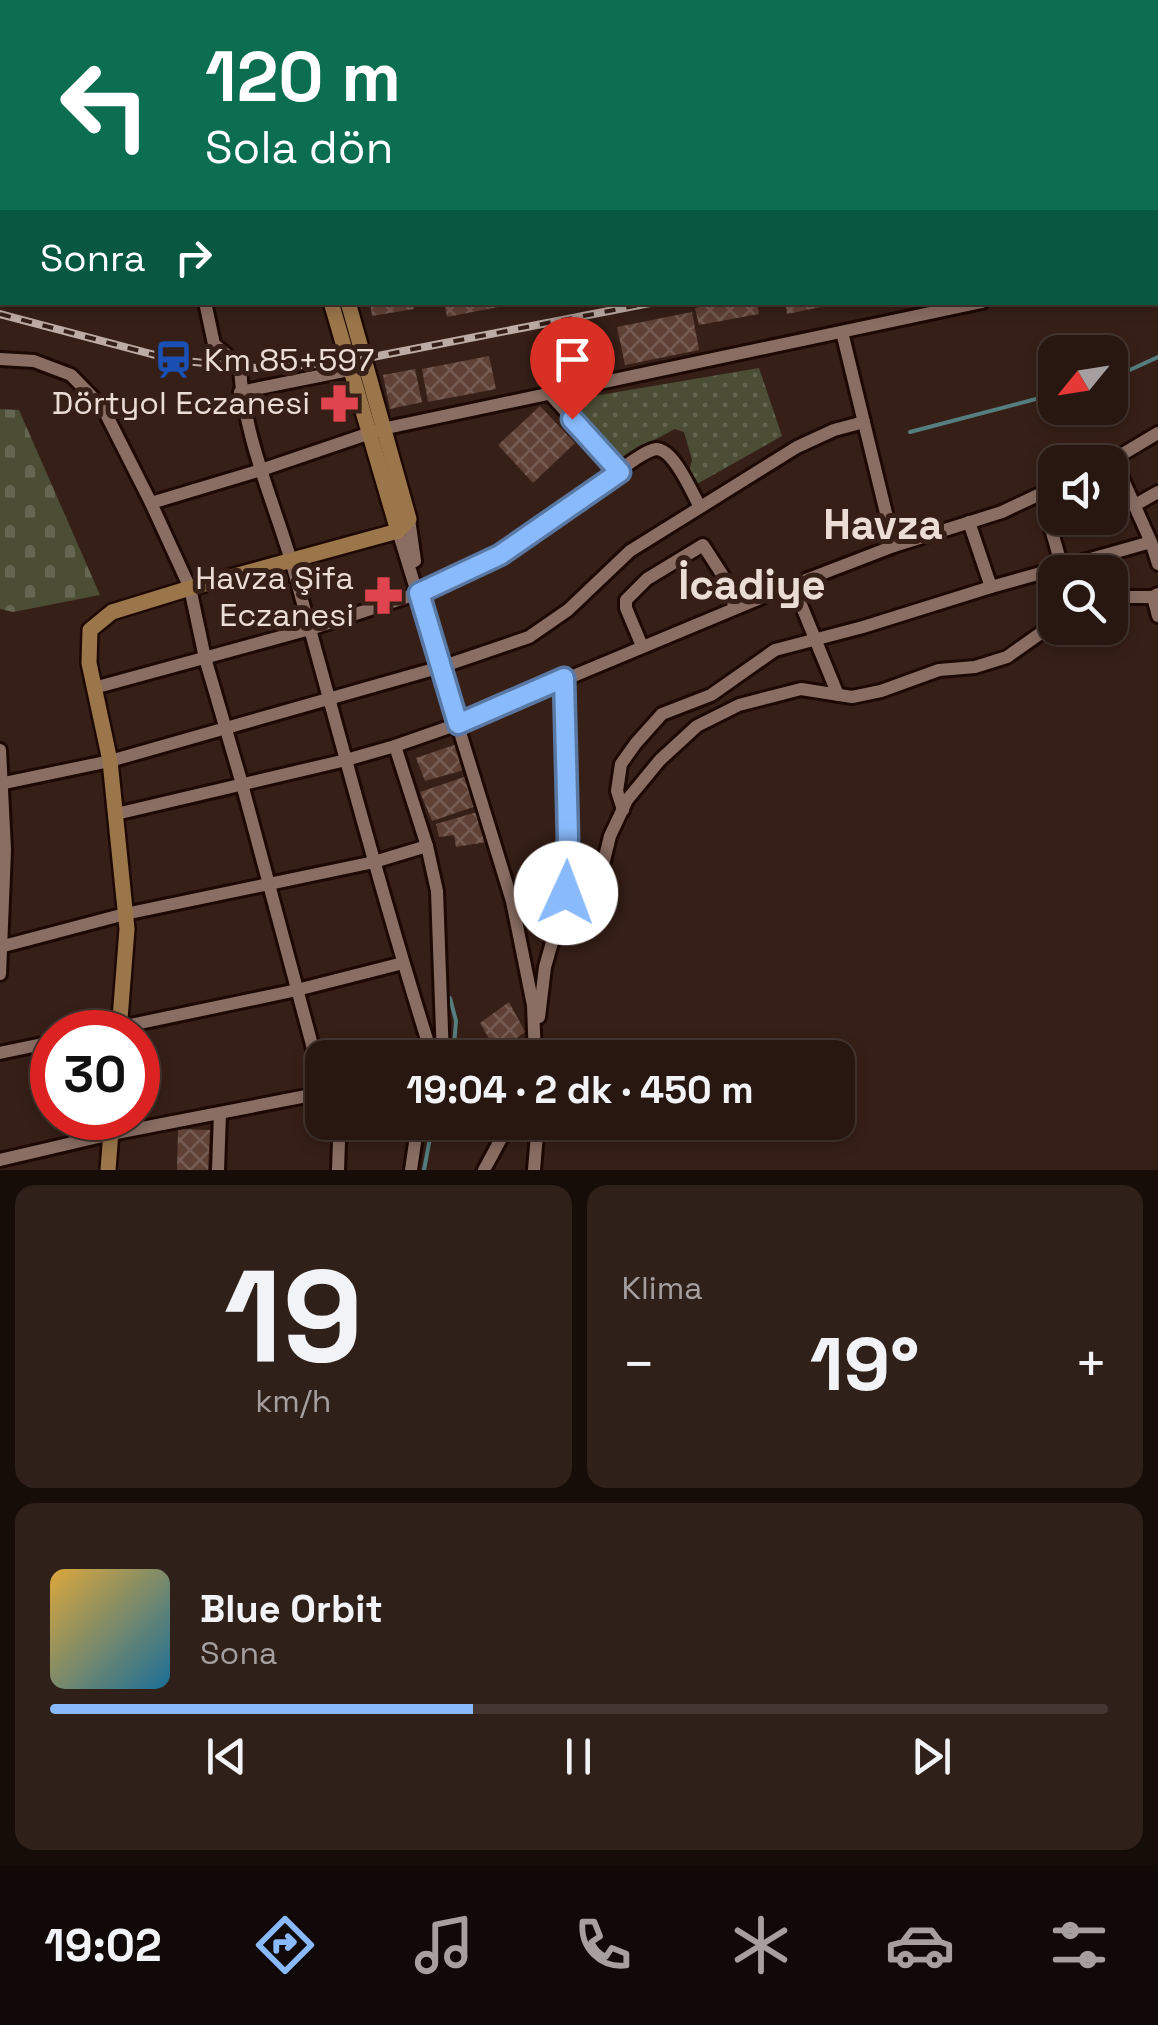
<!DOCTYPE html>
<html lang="tr">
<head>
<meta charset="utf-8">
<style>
  body { margin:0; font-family:"Space Grotesk",sans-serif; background:#30201a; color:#f1f3f6; height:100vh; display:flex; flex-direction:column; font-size:38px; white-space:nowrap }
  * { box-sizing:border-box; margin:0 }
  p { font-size:32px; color:#a59f9f }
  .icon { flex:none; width:55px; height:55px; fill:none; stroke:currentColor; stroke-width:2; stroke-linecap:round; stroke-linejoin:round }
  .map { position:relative; height:1170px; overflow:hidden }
  .panel { display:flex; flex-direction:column; gap:15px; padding:15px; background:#160d09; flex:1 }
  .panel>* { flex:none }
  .banner { position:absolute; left:0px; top:0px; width:1160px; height:305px; box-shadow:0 5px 15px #0003,0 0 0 2px #443631; background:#0b6e4f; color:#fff; overflow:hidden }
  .needle { width:65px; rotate:240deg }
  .tools { position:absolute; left:1038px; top:335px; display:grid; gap:20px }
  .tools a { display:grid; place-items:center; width:90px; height:90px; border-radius:20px; background:#281711; box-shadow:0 5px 15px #0003,0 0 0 2px #443631; font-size:50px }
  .speed { position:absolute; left:30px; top:1010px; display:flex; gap:20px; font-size:50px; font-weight:700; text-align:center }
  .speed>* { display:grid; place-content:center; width:130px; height:130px; border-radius:50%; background:#281711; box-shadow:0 5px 15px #0003,0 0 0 2px #443631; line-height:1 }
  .speed .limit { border:15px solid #d22; background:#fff; color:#111 }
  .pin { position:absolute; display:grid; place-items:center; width:85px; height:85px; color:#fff; margin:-102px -42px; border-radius:50% 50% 50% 0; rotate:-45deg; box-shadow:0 0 10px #0007 }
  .pin .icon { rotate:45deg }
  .me { position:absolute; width:110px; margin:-55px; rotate:2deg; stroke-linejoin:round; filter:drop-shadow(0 0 8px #0008) }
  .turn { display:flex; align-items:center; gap:35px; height:210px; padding:0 40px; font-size:45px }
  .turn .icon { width:130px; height:130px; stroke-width:2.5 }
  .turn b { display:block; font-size:70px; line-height:85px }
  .then { display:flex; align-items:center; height:95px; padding:0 40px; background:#0003; gap:20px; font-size:38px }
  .big { font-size:75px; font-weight:800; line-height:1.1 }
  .panel .card { flex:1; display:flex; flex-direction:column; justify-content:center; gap:15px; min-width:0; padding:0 35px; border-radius:20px; background:#30201a }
  .panel .dial { align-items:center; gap:0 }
  .dial b { font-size:130px; line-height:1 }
  .song { display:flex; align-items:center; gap:30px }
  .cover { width:120px; height:120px; border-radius:15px; background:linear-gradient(135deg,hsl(40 70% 55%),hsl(200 70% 35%)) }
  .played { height:10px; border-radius:5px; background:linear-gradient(90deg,#89bafc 40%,#443631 40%) }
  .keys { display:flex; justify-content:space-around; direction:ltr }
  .heat { display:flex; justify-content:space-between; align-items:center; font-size:55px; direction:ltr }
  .panel .tiles { flex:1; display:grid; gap:15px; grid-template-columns:1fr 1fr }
  .card:last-child { grid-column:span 2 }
  .trip { position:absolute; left:305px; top:1040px; width:550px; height:100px; border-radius:20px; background:#281711; box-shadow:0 5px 15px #0003,0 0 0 2px #443631; font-weight:800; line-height:100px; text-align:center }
  .tabs { display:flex; height:160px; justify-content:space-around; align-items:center; background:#100907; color:#a59f9f }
  .tabs .icon { width:70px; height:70px }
  .tabs .selected { color:#89bafc }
  .tabs b { font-size:45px; color:#f1f3f6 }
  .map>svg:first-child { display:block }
</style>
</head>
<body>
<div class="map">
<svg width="1158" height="1170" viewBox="0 0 1158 1170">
  <defs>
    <pattern id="grass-dots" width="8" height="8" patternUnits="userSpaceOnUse" patternTransform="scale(2.5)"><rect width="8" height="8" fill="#4b4d35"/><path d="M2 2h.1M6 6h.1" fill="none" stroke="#656652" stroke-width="1.8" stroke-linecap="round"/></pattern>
    <pattern id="cemetery-stones" width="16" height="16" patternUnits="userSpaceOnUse" patternTransform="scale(2.5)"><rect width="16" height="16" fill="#4b4d35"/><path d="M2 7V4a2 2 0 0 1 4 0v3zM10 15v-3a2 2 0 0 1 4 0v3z" fill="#656652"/></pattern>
    <pattern id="building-cross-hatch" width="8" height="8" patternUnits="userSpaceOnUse" patternTransform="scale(2.5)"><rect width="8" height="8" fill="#5f4136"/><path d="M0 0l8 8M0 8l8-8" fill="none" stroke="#765c52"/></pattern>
  </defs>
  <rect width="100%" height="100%" fill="#361f17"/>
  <path fill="url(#grass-dots)" d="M759,368L782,436L697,484L689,471L692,460L684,432L675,429L620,458L579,413L576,399Z"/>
  <path fill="url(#cemetery-stones)" d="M0,409L19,410L100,595L13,612L0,609Z"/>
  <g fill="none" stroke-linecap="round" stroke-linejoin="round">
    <g stroke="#547e7f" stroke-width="4">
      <path d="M1110,379L1158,357"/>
      <path d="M910,432L1055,394"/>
      <path d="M450,998L456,1021L453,1058"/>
      <path d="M424,1170L433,1122"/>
    </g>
  </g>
  <g fill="url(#building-cross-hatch)">
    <path d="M370,302H413L414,309L372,316Z"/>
    <path d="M444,302H514V304L447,317Z"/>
    <path d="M722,302H757L759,314L699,325L695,308Z"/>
    <path d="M785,302H835L836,304L787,314Z"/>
    <path d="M692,312L699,350L625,365L617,327Z"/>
    <path d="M576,338L583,371L558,376L551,343Z"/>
    <path d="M489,356L496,389L428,402L422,369Z"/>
    <path d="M415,369L422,402L390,409L383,375Z"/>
    <path d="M540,406L575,443L533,483L498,445Z"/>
    <path d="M463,742L471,768L425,781L416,758Z"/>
    <path d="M473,774L482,804L432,821L420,792Z"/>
    <path d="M484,810L492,841L456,847L454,835L439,837L436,824Z"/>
    <path d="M509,1002L525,1032L497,1052L480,1023Z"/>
    <path d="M178,1129L210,1130L208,1170H177Z"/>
  </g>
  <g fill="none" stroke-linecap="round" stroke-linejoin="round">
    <defs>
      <g id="minor">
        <path d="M269,0V2"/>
        <path d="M640,0H676"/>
        <path d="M425,2L429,0"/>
        <path d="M0,81H2"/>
        <path d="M205,302L214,344L240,366C243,438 275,503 294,571C338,730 380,889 429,1046L428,1058"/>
        <path d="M842,332L894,546"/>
        <path d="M0,359L34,361L71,375L103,408L151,503L190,588L205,658L242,784L322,1082"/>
        <path d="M240,392L349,370"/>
        <path d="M548,392L620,471"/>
        <path d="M1114,460L1151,542L1158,564"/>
        <path d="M1111,461L1158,433"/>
        <path d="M1041,494L1062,567"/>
        <path d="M151,503L261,470L382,429L982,302"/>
        <path d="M1135,505L1158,492"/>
        <path d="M409,519L415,561"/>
        <path d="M969,522L991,587"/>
        <path d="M398,531L512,901L533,1005L535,1058"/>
        <path d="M793,585L838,695"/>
        <path d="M1110,597H1153L1158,594"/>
        <path d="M1153,597L1158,616"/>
        <path d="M642,646L626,608V600L647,579L703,545L725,579L735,608"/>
        <path d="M94,688L310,629L419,593L500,555L634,460C640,456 649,450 656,449C674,449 692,493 700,507"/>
        <path d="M395,746L427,846L437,891L443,1058"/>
        <path d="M0,750L5,850L0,974"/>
        <path d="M0,784L110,761L441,667L529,637L568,610L630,551L797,447L834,430L864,422"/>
        <path d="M623,810L617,791L621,764L636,743L662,714L711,695L775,650L863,627L991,587L1151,542"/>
        <path d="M116,814L346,760L395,746L458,724L777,591L894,546L1002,512L1055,487"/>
        <path d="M566,893H587L600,877L610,836L627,800L660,760L697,726L739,705L801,689L852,697L881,691L939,670L975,667L1007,657L1055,623"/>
        <path d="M0,947L125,914L374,862L427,846"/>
        <path d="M539,1017L545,967L566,893L568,838L564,678"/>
        <path d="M97,1032L297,990L403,963"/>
        <path d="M0,1053L52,1042"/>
        <path d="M333,1122L339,1141L338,1170"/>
        <path d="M0,1160L111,1134L322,1093"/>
        <path d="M218,1170L220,1113"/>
        <path d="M411,1170L418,1122"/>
        <path d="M484,1170L510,1122"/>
        <path d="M534,1170L538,1122"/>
      </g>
      <g id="major">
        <path d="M0,187H2"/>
        <path d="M0,244H2"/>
        <path d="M331,302L398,531"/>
        <path d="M119,1032L127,929L110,761L89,663L90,630L112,612L190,588L398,531L409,519L348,302"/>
        <path d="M108,1170L112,1118"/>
      </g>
      <g id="highway">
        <path d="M0,208H2"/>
        <path d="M0,227H2"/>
      </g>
    </defs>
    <use href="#minor" stroke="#1d0803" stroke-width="18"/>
    <use href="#major" stroke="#1d0803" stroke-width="20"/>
    <use href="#highway" stroke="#1d0803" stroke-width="22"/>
    <use href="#minor" stroke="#8a6e64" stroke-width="12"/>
    <use href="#major" stroke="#9b764a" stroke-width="15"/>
    <use href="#highway" stroke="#a77c39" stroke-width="18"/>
    <defs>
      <path id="rail" d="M0,314L174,360L256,368L347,362L655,302"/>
    </defs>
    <use href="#rail" stroke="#bdaca5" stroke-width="8"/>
    <use href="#rail" stroke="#361f17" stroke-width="4" stroke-dasharray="11" stroke-linecap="butt"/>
  </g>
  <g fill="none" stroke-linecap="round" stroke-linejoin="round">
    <defs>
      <path id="route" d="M566,893L568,838L564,678L458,724L419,593L500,555L620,472L572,419"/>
    </defs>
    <use href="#route" stroke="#5979a4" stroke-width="25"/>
    <use href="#route" stroke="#89bafc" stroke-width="18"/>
  </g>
  <defs>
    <symbol id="station-bare" viewBox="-9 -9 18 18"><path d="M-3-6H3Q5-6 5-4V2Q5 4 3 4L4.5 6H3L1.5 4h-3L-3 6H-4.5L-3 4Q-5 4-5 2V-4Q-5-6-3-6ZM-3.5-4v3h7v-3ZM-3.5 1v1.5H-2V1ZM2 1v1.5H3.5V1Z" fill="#1a4fb4" stroke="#361f17" stroke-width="2.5" paint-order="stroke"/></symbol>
    <symbol id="pharmacy-bare" viewBox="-9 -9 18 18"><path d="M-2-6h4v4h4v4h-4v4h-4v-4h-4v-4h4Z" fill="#e0444e" stroke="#361f17" stroke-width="2.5" paint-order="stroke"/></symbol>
  </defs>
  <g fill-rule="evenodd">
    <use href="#station-bare" x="146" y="332" width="55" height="55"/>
    <use href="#pharmacy-bare" x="312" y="376" width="55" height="55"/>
    <use href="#pharmacy-bare" x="356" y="568" width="55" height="55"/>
  </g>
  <g text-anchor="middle" stroke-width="10" stroke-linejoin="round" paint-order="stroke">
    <g font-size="32" fill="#ecdcd6" stroke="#361f17" text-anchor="end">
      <text x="204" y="371" text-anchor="start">Km 85+597</text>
      <text x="310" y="414">Dörtyol Eczanesi</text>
      <text x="354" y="589">Havza Şifa<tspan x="354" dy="37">Eczanesi</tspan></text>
    </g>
    <g font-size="42" font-weight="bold" fill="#ecdcd6" stroke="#361f17">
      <text x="883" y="539">Havza</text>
      <text x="752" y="599">İcadiye</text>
    </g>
  </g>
</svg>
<div class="tools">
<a><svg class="needle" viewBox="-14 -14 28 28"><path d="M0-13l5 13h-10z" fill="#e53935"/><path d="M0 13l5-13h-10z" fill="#a59f9f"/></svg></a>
<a><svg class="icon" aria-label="sound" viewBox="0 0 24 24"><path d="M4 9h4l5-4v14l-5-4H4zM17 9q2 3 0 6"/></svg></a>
<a><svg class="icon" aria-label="search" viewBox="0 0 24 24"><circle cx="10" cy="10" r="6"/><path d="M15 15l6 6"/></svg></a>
</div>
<div class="speed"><div class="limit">30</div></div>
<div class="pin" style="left:572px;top:419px;background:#d93025"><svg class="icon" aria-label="arrive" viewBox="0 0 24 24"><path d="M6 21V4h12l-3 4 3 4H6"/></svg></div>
<svg class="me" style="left:566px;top:893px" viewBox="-20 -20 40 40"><circle r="19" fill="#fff"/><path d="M0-13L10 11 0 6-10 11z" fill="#89bafc"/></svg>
<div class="trip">19:04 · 2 dk · 450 m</div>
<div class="banner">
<div class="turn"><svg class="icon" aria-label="left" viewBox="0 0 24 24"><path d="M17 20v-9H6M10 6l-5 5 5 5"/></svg><div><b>120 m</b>Sola dön</div></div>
<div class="then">Sonra<svg class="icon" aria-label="right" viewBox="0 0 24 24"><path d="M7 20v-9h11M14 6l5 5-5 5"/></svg></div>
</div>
</div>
<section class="panel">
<div class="tiles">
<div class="card dial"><b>19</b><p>km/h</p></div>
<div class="card"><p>Klima</p>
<div class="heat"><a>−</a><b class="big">19°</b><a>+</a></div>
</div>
<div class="card">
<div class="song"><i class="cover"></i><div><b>Blue Orbit</b><p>Sona</p></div></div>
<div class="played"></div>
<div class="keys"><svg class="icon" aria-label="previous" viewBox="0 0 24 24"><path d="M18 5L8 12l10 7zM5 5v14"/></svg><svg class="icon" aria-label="pause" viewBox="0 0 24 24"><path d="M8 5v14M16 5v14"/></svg><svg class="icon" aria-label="next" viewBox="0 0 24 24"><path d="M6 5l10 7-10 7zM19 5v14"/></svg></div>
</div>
</div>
</section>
<nav class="tabs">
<b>19:02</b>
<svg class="icon selected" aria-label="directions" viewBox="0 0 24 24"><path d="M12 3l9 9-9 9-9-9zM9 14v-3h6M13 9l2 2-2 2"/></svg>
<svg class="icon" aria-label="music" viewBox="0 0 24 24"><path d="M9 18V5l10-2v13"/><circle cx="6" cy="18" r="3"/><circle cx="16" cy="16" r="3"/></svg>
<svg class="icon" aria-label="phone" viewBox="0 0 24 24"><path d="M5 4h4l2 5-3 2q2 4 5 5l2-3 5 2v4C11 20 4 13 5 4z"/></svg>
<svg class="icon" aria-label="climate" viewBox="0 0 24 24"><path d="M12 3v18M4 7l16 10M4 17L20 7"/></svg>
<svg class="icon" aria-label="car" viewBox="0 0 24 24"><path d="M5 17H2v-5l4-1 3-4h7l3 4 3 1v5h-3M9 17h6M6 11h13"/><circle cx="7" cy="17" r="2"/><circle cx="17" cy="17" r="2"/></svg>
<svg class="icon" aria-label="filters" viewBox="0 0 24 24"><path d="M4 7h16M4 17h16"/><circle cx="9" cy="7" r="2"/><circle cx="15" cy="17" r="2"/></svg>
</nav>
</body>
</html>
